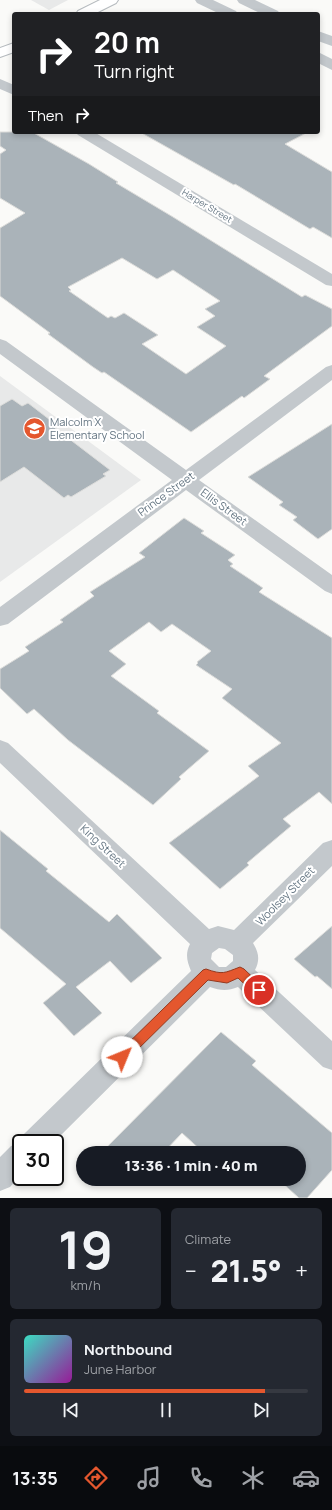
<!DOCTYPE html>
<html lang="en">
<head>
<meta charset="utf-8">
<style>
  body { margin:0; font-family:Manrope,sans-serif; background:#242831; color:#f1f3f6; height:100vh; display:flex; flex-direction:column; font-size:15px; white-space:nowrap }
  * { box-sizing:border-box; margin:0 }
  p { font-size:13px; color:#9ea1a6 }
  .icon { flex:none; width:22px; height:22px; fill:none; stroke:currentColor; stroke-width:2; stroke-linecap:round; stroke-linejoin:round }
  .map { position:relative; height:1198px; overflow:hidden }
  .drawer { display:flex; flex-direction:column; gap:10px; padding:10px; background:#0d0f14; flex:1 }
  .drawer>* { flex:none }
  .banner { position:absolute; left:12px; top:12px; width:308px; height:122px; border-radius:4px; box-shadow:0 2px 6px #0003; background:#202124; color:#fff; overflow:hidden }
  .speed { position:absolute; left:12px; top:1134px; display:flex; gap:8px; font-size:20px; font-weight:700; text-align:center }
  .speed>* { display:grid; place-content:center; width:52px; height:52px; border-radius:50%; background:#171b24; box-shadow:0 2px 6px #0003; line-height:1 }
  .speed .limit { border:2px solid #111; border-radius:6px; background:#fff; color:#111 }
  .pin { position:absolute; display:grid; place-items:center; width:34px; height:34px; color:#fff; margin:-17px; border:2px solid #fff; border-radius:50%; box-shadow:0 1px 4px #0007 }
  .me { position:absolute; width:44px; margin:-22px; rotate:45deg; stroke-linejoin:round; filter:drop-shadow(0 0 3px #0008) }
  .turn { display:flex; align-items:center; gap:14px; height:84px; padding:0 16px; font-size:18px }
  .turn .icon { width:52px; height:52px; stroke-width:2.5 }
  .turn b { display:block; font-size:28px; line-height:34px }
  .then { display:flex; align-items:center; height:38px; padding:0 16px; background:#0003; gap:8px; font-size:15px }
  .big { font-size:30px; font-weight:800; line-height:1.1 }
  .drawer .widget { flex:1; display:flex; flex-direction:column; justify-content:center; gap:6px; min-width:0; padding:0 14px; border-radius:6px; background:#242831 }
  .drawer .dial { align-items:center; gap:0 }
  .dial b { font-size:52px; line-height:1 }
  .song { display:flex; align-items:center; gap:12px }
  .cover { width:48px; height:48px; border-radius:6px; background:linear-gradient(135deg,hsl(170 70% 55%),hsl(300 70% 35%)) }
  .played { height:4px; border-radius:2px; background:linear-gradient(90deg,#e4572e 85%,#363941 85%) }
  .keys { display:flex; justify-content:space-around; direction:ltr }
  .heat { display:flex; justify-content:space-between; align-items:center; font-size:22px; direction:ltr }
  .drawer .tiles { flex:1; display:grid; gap:10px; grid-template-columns:1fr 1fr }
  .widget:last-child { grid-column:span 2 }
  .trip { position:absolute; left:76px; top:1146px; width:230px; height:40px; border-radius:20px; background:#171b24; box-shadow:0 2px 6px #0003; font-weight:800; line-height:40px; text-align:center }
  .dock { display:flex; height:64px; justify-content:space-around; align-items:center; background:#090b0e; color:#9ea1a6 }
  .dock .icon { width:28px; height:28px }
  .dock .on { color:#e4572e }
  .dock b { font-size:18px; color:#f1f3f6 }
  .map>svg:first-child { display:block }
</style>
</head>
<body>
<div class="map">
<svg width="332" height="1198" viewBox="0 0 332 1198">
  <rect width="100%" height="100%" fill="#fafaf8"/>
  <g fill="#e8e9e9">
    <path d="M31,0H68L49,10Z"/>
    <path d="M0,376L141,480L0,582Z"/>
  </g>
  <g fill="#aab3b9" stroke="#dcdcda" fill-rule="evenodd">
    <path d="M0,132H32L89,164L118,182L116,183L173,217L302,297L305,295L332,309V326L264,376L270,379L244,398L242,396L191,432L104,372L102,373L93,367L48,334L50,333L0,296V228L25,213L0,198V154L6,150L0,146ZM122,258L157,279L173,270L220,301L205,309L215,316L197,327L226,346L186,374L142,344L158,335L124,313L115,318L111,316L108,318L69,291L71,290L68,287Z"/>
    <path d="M140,132H308L285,144L332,172V238L313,227L310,229L235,184L234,185Z"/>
    <path d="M12,399L22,406L28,403L58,426L55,428L110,470L103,474L106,476L71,497L68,495L64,498L24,467L0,482V406Z"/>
    <path d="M332,424V529L318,539L293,520L297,517L279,505L283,502L248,477Z"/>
    <path d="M184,518L204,531L201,533L235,555L228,560L233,564L230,566L263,588L259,592L332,638V804L319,792L283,819L291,826L247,863L249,865L220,889L169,843L259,776L248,766L281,743L222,698L232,689L196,665L198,663L197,662L211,651L172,624L161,632L149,622L109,651L126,664L111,676L159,711L157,713L209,751L179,777L181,779L153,805L68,740L34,709L27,714L0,688V669L29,651L25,647L63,622L60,620L94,596L90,592L145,557L139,553Z"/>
    <path d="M0,830L48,869L46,871L109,922L117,914L162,958L131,983L110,961L76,987L102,1013L74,1036L43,1003L66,984L0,928Z"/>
    <path d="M332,926V989L317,976L315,977L294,959Z"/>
    <path d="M221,1032L256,1061L252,1065L332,1133V1170L307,1198H299L278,1179H299V1153H204L182,1133L163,1153H101Z"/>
  </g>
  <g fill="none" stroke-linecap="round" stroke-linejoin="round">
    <defs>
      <g id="primary">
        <path d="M100,0H118L116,3L94,14H76L78,11Z"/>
        <path d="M14,43V52L0,57V48Z"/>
      </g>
    </defs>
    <use href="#primary" stroke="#b5babe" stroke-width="2"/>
    <g fill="#c3c8cc" fill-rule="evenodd">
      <path d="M0,79L14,85V95L0,89Z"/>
      <path d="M75,132H94L332,274V286L326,285L78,135Z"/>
      <path d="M0,339L6,341L186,470L326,367L332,365V380L199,480L332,575V594L325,591L186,490L8,624L0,626V607L172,480L0,354Z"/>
      <path d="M0,740L8,743L209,929L218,926L234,930L323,843L332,840V866L253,943C259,953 260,960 255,970L332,1041V1070L323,1067L238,987C228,991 221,991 210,987L53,1143H21V1175L10,1187L0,1191V1157L11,1146L20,1143L24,1134L191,971C187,961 185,954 190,944L0,763ZM219,948L225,949L233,955V961L226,967H219L211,959L212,953Z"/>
    </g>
    <g fill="#c3c8cc" fill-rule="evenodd">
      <path d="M195,0H213L236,11L238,14H220L197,3Z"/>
      <path d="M237,0H255L278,11L280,14H262L239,3Z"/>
      <path d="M318,31L332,36V46L318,41Z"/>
      <path d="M318,52L332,59V70L318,63Z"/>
    </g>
    <use href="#primary" fill="#fff" fill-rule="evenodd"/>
  </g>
  <path fill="#e4572e" stroke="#94391e" d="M240,967L244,969L263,987L265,990L263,994L259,995L255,994L238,978L227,983L208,980L126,1061L122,1062L118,1061L116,1057L118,1053L203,970L206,969C223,975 224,973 240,967Z"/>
  <defs>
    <symbol id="school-disc" viewBox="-11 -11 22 22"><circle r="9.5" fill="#e4572e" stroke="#fff"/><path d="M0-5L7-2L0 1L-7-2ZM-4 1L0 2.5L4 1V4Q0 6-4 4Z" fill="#fff"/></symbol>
  </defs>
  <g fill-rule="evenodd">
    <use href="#school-disc" x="22" y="416" width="25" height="25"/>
  </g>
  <g text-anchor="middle" stroke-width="4" stroke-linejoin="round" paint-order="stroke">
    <g font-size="9" fill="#657683" stroke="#fff">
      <text transform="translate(207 206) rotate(31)" y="3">Harper Street</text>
    </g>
    <g font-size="11" fill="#657683" stroke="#fff" text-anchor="start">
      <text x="50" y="426">Malcolm X<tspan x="50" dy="13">Elementary School</tspan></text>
    </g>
    <g font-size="11" fill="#657683" stroke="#fff">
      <text transform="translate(166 494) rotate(-36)" y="4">Prince Street</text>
      <text transform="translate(224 507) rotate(36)" y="4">Ellis Street</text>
      <text transform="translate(103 846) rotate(43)" y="4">King Street</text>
      <text transform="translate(285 896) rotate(-45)" y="4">Woolsey Street</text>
    </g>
  </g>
</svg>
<div class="speed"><div class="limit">30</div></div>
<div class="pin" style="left:259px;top:990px;background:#d93025"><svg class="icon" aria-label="arrive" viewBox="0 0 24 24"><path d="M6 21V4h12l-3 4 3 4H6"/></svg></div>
<svg class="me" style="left:122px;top:1057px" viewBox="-20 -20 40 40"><circle r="19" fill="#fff"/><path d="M0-13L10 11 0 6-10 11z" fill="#e4572e"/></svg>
<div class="trip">13:36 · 1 min · 40 m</div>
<div class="banner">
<div class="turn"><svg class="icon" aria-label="right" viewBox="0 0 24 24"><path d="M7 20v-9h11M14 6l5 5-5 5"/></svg><div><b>20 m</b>Turn right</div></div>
<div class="then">Then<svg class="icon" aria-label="right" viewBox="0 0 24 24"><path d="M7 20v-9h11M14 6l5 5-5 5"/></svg></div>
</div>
</div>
<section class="drawer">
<div class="tiles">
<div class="widget dial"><b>19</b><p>km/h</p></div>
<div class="widget"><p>Climate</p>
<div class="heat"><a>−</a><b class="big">21.5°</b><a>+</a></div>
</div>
<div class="widget">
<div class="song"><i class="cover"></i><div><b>Northbound</b><p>June Harbor</p></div></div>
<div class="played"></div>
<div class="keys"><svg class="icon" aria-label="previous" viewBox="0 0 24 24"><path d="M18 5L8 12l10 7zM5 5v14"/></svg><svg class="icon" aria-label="pause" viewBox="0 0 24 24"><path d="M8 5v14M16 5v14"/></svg><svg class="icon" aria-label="next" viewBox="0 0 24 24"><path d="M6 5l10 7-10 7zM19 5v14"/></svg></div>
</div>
</div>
</section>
<nav class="dock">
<b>13:35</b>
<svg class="icon on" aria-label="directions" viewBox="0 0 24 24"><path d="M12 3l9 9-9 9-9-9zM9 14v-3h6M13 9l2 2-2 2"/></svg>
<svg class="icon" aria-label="music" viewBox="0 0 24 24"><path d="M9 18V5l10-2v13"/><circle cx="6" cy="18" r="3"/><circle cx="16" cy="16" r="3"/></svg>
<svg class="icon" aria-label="phone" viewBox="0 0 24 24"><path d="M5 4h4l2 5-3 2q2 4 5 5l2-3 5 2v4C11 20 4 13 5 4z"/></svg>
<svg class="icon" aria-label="climate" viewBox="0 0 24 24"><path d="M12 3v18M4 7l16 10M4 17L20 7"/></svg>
<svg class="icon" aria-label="car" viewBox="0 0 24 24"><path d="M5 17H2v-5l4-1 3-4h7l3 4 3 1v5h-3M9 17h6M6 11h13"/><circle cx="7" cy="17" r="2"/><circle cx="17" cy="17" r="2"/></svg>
</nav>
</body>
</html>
